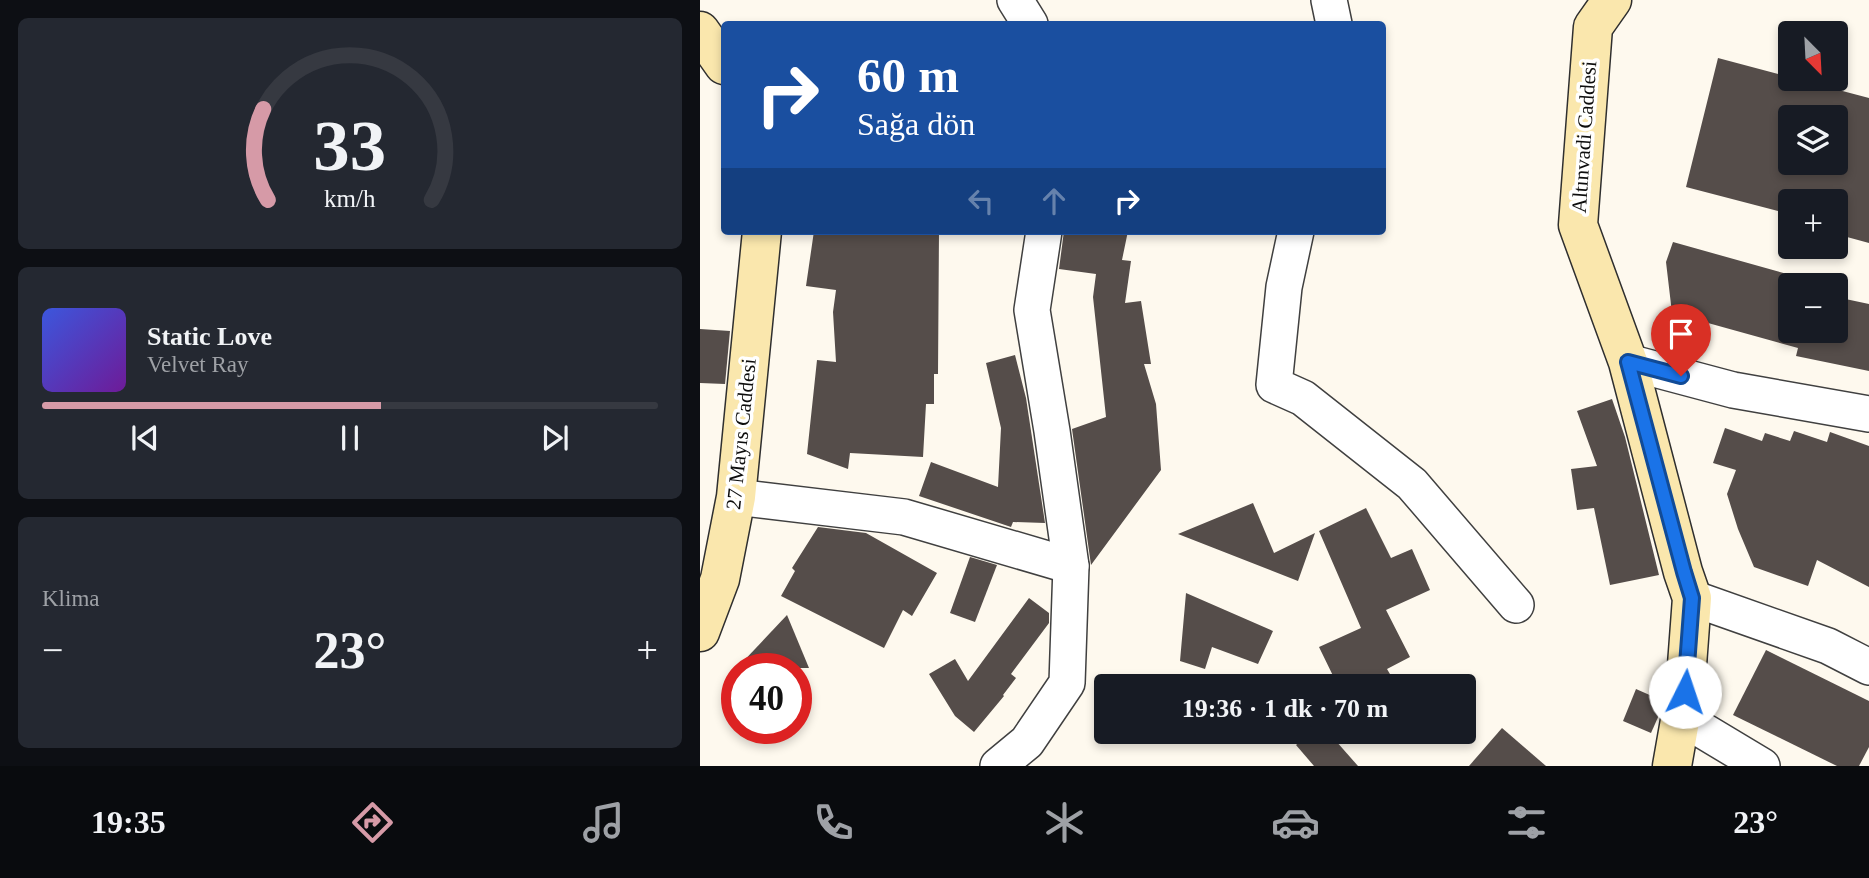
<!DOCTYPE html>
<html lang="tr">
<head>
<meta charset="utf-8">
<style>
  body { margin:0; font-family:Georgia,serif; background:#242831; color:#f1f3f6; height:100vh; display:flex; flex-direction:column; font-size:26px; white-space:nowrap }
  * { box-sizing:border-box; margin:0 }
  p { font-size:23px; color:#9ea1a6 }
  .icon { flex:none; width:38px; height:38px; fill:none; stroke:currentColor; stroke-width:2; stroke-linecap:round; stroke-linejoin:round }
  .map { position:relative; flex:1; overflow:hidden }
  .sheet { display:flex; flex-direction:column; gap:18px; padding:18px; background:#0d0f14; width:700px }
  .sheet>* { flex:none }
  .hud { position:absolute; left:21px; top:21px; width:665px; height:214px; border-radius:7px; box-shadow:0 4px 10px #0003; background:#1a4fa0; color:#fff; overflow:hidden }
  .needle { width:46px; rotate:156deg }
  .tools { position:absolute; left:1078px; top:21px; display:grid; gap:14px }
  .tools a { display:grid; place-items:center; width:70px; height:70px; border-radius:7px; background:#171b24; box-shadow:0 4px 10px #0003; font-size:35px }
  .speed { position:absolute; left:21px; top:653px; display:flex; gap:14px; font-size:35px; font-weight:700; text-align:center }
  .speed>* { display:grid; place-content:center; width:91px; height:91px; border-radius:50%; background:#171b24; box-shadow:0 4px 10px #0003; line-height:1 }
  .speed .limit { border:10px solid #d22; background:#fff; color:#111 }
  .pin { position:absolute; display:grid; place-items:center; width:60px; height:60px; color:#fff; margin:-72px -30px; border-radius:50% 50% 50% 0; rotate:-45deg; box-shadow:0 0 7px #0007 }
  .pin .icon { rotate:45deg }
  .me { position:absolute; width:77px; margin:-38px; rotate:4deg; stroke-linejoin:round; filter:drop-shadow(0 0 5px #0008) }
  .turn { display:flex; align-items:center; gap:24px; height:147px; padding:0 21px; font-size:32px }
  .turn .icon { width:91px; height:91px; stroke-width:2.5 }
  .turn b { display:block; font-size:49px; line-height:60px }
  .lanes { display:flex; align-items:center; height:66px; padding:0 21px; background:#0003; justify-content:center; gap:35px; direction:ltr }
  .lanes .off { opacity:.35 }
  .big { font-size:52px; font-weight:800; line-height:1.1 }
  .sheet .card { flex:1; display:flex; flex-direction:column; justify-content:center; gap:10px; min-width:0; padding:0 24px; border-radius:10px; background:#242831 }
  .sheet .dial { align-items:center; gap:0 }
  .dial svg { height:182px; overflow:visible; fill:none; stroke:#363941; stroke-width:7; stroke-linecap:round; text-anchor:middle }
  .dial text { fill:#f1f3f6; stroke:none }
  .song { display:flex; align-items:center; gap:21px }
  .cover { width:84px; height:84px; border-radius:10px; background:linear-gradient(135deg,hsl(230 70% 55%),hsl(280 70% 35%)) }
  .played { height:7px; border-radius:4px; background:linear-gradient(90deg,#d69aa7 55%,#363941 55%) }
  .keys { display:flex; justify-content:space-around; direction:ltr }
  .heat { display:flex; justify-content:space-between; align-items:center; font-size:38px; direction:ltr }
  .trip { position:absolute; left:394px; top:674px; width:382px; height:70px; border-radius:7px; background:#171b24; box-shadow:0 4px 10px #0003; font-weight:800; line-height:70px; text-align:center }
  .dock { display:flex; height:112px; justify-content:space-around; align-items:center; background:#090b0e; color:#9ea1a6 }
  .dock .icon { width:49px; height:49px }
  .dock .on { color:#d69aa7 }
  .dock b { font-size:32px; color:#f1f3f6 }
  main { display:flex; flex:1; min-height:0 }
  .map>svg:first-child { display:block }
</style>
</head>
<body>
<main>
<section class="sheet">
<div class="card dial"><svg viewBox="0 0 100 80">
<path d="M14 69A42 42 0 1 1 86 69"/>
<path d="M14 69A42 42 0 0 1 12 29" stroke="#d69aa7"/>
<text x="50" y="56" font-size="32" font-weight="700">33</text>
<text x="50" y="72" font-size="11">km/h</text>
</svg></div>
<div class="card">
<div class="song"><i class="cover"></i><div><b>Static Love</b><p>Velvet Ray</p></div></div>
<div class="played"></div>
<div class="keys"><svg class="icon" aria-label="previous" viewBox="0 0 24 24"><path d="M18 5L8 12l10 7zM5 5v14"/></svg><svg class="icon" aria-label="pause" viewBox="0 0 24 24"><path d="M8 5v14M16 5v14"/></svg><svg class="icon" aria-label="next" viewBox="0 0 24 24"><path d="M6 5l10 7-10 7zM19 5v14"/></svg></div>
</div>
<div class="card"><p>Klima</p>
<div class="heat"><a>−</a><b class="big">23°</b><a>+</a></div>
</div>
</section>
<div class="map">
<svg width="1169" height="766" viewBox="0 0 1169 766">
  <rect width="100%" height="100%" fill="#fef9ee"/>
  <g fill="#554d4a" fill-rule="evenodd">
    <path d="M1018,58L1169,98V243L1136,234V201H1081L1078,211L986,187ZM1090,117H1136V163H1090Z"/>
    <path d="M114,231H239L238,374H234V404H226L223,457L150,453L148,469L107,454L117,360L136,362L133,312L136,290L106,286Z"/>
    <path d="M364,231H428L422,260L431,261L425,303L441,301L451,364H444L456,404L461,470L391,565L372,429L406,417L393,297L396,274L359,269Z"/>
    <path d="M973,242L1087,274L1084,286L1090,287V331H1136V297L1169,304V371L1096,356L1098,348L972,313L966,262Z"/>
    <path d="M0,329L30,331L25,384L0,383Z"/>
    <path d="M315,355L326,398L345,523L313,522L311,527L219,496L231,462L298,487L301,428L286,363Z"/>
    <path d="M912,399L925,437L959,575L910,585L894,508L877,510L871,469L897,466L877,411Z"/>
    <path d="M1025,428L1062,441L1065,433L1090,441L1094,431L1127,442L1130,432L1169,446V587L1117,560L1108,586L1054,567L1038,529L1027,494L1036,470L1013,463Z"/>
    <path d="M553,503L574,553L615,533L598,581L478,534Z"/>
    <path d="M666,508L691,558L712,549L730,590L686,610L710,657L687,669L697,686H638L619,647L661,628L619,531Z"/>
    <path d="M118,527L166,533L237,573L212,616L203,610L184,648L81,596L95,571L92,568Z"/>
    <path d="M270,557L297,565L275,622L250,613Z"/>
    <path d="M486,593L573,631L558,664L512,647L505,669L480,661Z"/>
    <path d="M329,598L349,613V623L311,674L316,678L303,695L304,696L274,732L255,716L229,674L255,659L268,681Z"/>
    <path d="M87,615L109,668H37Z"/>
    <path d="M1066,650L1169,701V747L1159,766H1137L1033,715Z"/>
    <path d="M936,689L961,700L959,715L951,733L923,721Z"/>
    <path d="M802,728L846,766H769Z"/>
    <path d="M612,732H628L658,766H614L596,745Z"/>
  </g>
  <g fill="none" stroke-linecap="round" stroke-linejoin="round">
    <defs>
      <g id="street">
        <path d="M315,0L330,24"/>
        <path d="M629,0L634,24"/>
        <path d="M596,231L584,287L574,385L603,398L712,484L816,605"/>
        <path d="M928,362L1033,390L1169,414"/>
        <path d="M36,497L204,517L371,566"/>
        <path d="M992,598L1128,646L1169,667"/>
        <path d="M982,718L1062,766"/>
        <path d="M298,766L327,742L367,683L371,566L352,431L332,310L344,231"/>
      </g>
      <g id="secondary">
        <path d="M912,0L893,27L878,225L928,362L983,572L992,598L985,692L972,766"/>
        <path d="M0,31L24,65"/>
        <path d="M0,632L20,579L36,497L62,231"/>
      </g>
    </defs>
    <use href="#street" stroke="#404040" stroke-width="38"/>
    <use href="#secondary" stroke="#2f2f2f" stroke-width="41"/>
    <use href="#street" stroke="#fff" stroke-width="35"/>
    <use href="#secondary" stroke="#fae7ad" stroke-width="38"/>
  </g>
  <g fill="none" stroke-linecap="round" stroke-linejoin="round">
    <defs>
      <path id="route" d="M981,376L928,362L984,572L992,598L985,692"/>
    </defs>
    <use href="#route" stroke="#114b97" stroke-width="18"/>
    <use href="#route" stroke="#1a73e8" stroke-width="12"/>
  </g>
  <g text-anchor="middle" stroke-width="7" stroke-linejoin="round" paint-order="stroke">
    <g font-size="21" fill="#0d0d0d" stroke="#fff">
      <text transform="translate(884 137) rotate(-86)" y="7">Altınvadi Caddesi</text>
      <text transform="translate(41 434) rotate(-84)" y="7">27 Mayıs Caddesi</text>
    </g>
  </g>
</svg>
<div class="tools">
<a><svg class="needle" viewBox="-14 -14 28 28"><path d="M0-13l5 13h-10z" fill="#e53935"/><path d="M0 13l5-13h-10z" fill="#9ea1a6"/></svg></a>
<a><svg class="icon" aria-label="layers" viewBox="0 0 24 24"><path d="M12 4l9 5-9 5-9-5zM3 14l9 5 9-5"/></svg></a>
<a>+</a>
<a>−</a>
</div>
<div class="speed"><div class="limit">40</div></div>
<div class="pin" style="left:981px;top:376px;background:#d93025"><svg class="icon" aria-label="arrive" viewBox="0 0 24 24"><path d="M6 21V4h12l-3 4 3 4H6"/></svg></div>
<svg class="me" style="left:985px;top:692px" viewBox="-20 -20 40 40"><circle r="19" fill="#fff"/><path d="M0-13L10 11 0 6-10 11z" fill="#1a73e8"/></svg>
<div class="trip">19:36 · 1 dk · 70 m</div>
<div class="hud">
<div class="turn"><svg class="icon" aria-label="right" viewBox="0 0 24 24"><path d="M7 20v-9h11M14 6l5 5-5 5"/></svg><div><b>60 m</b>Sağa dön</div></div>
<div class="lanes"><svg class="icon off" aria-label="left" viewBox="0 0 24 24"><path d="M17 20v-9H6M10 6l-5 5 5 5"/></svg><svg class="icon off" aria-label="ahead" viewBox="0 0 24 24"><path d="M12 20V5M6 11l6-6 6 6"/></svg><svg class="icon" aria-label="right" viewBox="0 0 24 24"><path d="M7 20v-9h11M14 6l5 5-5 5"/></svg></div>
</div>
</div>
</main>
<nav class="dock">
<b>19:35</b>
<svg class="icon on" aria-label="directions" viewBox="0 0 24 24"><path d="M12 3l9 9-9 9-9-9zM9 14v-3h6M13 9l2 2-2 2"/></svg>
<svg class="icon" aria-label="music" viewBox="0 0 24 24"><path d="M9 18V5l10-2v13"/><circle cx="6" cy="18" r="3"/><circle cx="16" cy="16" r="3"/></svg>
<svg class="icon" aria-label="phone" viewBox="0 0 24 24"><path d="M5 4h4l2 5-3 2q2 4 5 5l2-3 5 2v4C11 20 4 13 5 4z"/></svg>
<svg class="icon" aria-label="climate" viewBox="0 0 24 24"><path d="M12 3v18M4 7l16 10M4 17L20 7"/></svg>
<svg class="icon" aria-label="car" viewBox="0 0 24 24"><path d="M5 17H2v-5l4-1 3-4h7l3 4 3 1v5h-3M9 17h6M6 11h13"/><circle cx="7" cy="17" r="2"/><circle cx="17" cy="17" r="2"/></svg>
<svg class="icon" aria-label="filters" viewBox="0 0 24 24"><path d="M4 7h16M4 17h16"/><circle cx="9" cy="7" r="2"/><circle cx="15" cy="17" r="2"/></svg>
<b>23°</b>
</nav>
</body>
</html>
